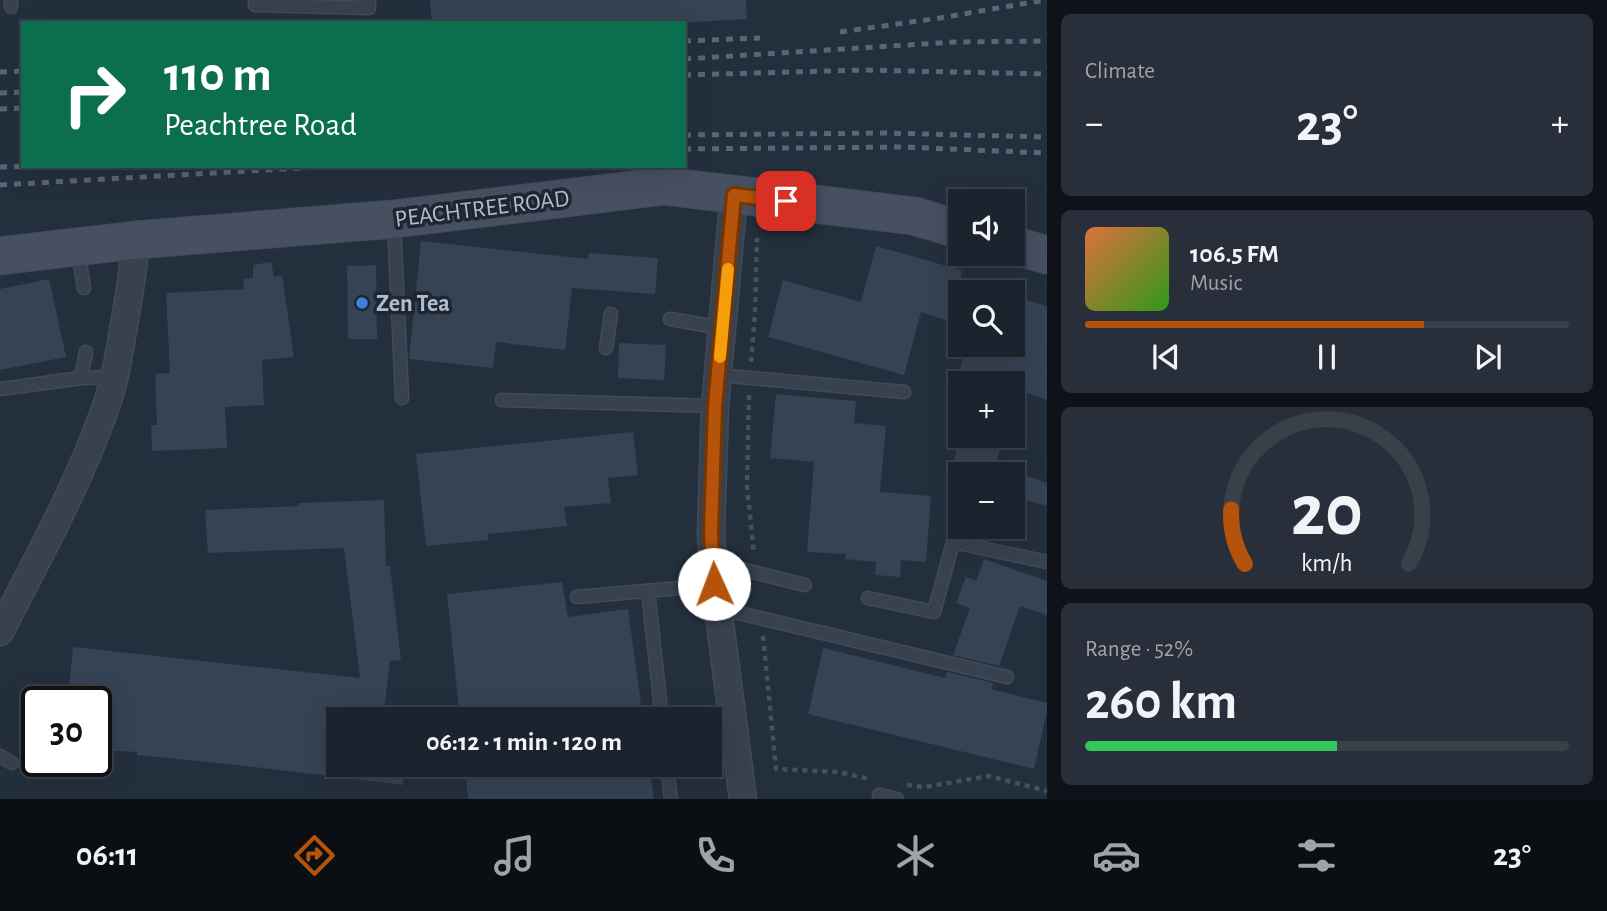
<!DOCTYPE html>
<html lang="en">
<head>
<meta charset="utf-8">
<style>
  body { margin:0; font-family:"Alegreya Sans",sans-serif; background:#282f3a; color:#f1f3f6; height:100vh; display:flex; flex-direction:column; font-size:26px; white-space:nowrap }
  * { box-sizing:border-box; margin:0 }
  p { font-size:23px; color:#a0a4aa }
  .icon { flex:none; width:38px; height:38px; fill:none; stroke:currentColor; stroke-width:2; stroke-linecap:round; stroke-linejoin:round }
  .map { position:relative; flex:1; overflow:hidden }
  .panel { display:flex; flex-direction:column; gap:14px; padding:14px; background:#0f1319; width:560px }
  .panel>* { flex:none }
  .hud { position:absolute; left:21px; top:21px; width:665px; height:147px; border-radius:0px; box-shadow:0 7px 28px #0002,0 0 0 2px #39404a; background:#0b6e4f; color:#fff; overflow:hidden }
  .fabs { position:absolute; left:948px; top:189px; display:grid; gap:14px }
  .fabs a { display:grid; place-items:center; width:77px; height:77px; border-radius:0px; background:#1b232e; box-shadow:0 7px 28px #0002,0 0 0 2px #39404a; font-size:35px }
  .speed { position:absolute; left:21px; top:686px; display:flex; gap:14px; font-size:35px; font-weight:700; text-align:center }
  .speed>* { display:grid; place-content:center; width:91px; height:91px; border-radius:50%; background:#1b232e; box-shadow:0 7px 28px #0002,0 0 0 2px #39404a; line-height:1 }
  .speed .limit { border:4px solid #111; border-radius:10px; background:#fff; color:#111 }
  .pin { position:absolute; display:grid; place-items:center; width:60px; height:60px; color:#fff; margin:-30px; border-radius:14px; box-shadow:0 4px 10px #0006 }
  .me { position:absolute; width:77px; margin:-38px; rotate:358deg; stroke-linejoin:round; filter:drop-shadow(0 0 5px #0008) }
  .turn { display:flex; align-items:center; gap:24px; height:147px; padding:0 28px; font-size:32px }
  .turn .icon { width:91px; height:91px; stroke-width:2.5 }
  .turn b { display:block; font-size:49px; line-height:60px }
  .big { font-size:52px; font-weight:600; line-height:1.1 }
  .panel .widget { flex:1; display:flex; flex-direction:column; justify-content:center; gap:10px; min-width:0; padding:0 24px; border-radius:10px; background:#282f3a }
  .panel .dial { align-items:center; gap:0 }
  .dial svg { height:182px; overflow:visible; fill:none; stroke:#39404a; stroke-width:7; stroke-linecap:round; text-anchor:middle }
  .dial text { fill:#f1f3f6; stroke:none }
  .song { display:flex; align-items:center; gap:21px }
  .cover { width:84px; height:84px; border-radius:10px; background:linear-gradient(135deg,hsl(20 70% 55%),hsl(110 70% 35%)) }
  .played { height:7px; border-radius:4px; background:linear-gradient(90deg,#b45309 70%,#39404a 70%) }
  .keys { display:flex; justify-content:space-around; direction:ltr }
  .heat { display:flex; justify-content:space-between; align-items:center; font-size:38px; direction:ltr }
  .charge { height:10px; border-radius:5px; background:linear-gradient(90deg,#34c759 52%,#39404a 0) }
  .trip { position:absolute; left:326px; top:707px; width:396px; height:70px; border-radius:0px; background:#1b232e; box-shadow:0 7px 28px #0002,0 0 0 2px #39404a; font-weight:600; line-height:70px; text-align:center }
  .menu { display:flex; height:112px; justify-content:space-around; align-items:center; background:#0b0e12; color:#a0a4aa }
  .menu .icon { width:49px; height:49px }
  .menu .selected { color:#b45309 }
  .menu b { font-size:32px; color:#f1f3f6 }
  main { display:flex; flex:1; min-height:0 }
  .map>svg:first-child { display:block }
</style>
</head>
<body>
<main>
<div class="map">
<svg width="1047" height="799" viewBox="0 0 1047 799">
  <rect width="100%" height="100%" fill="#242f3e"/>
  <g fill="#364354">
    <path d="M430,0H746L747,19L676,23H432Z"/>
    <path d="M421,241L588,259L589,253L658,258L655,294L572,288L565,350L496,342L493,368L409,359Z"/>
    <path d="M876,246L961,270V325L921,312L904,375L768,337L783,280L861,302Z"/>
    <path d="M271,262L274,277L282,275L294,357L262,360L264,405L225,407L227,448L152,451L151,425H157L155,374L170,373L166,293L244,289L243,279L253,278V265Z"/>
    <path d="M376,265L377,339H348L347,266Z"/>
    <path d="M49,279L66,357L0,370V289Z"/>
    <path d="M1013,296L1047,306V400L1013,388V383H977L979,378L959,373L966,345H1013Z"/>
    <path d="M619,343L666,345L664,380L618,378Z"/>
    <path d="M776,394L856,401L854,423L886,426L880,492L931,496L926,562L901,560L900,577L875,575L876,562L845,559L846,554L807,552L814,462L770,458Z"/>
    <path d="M633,432L638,475L608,478L611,503L564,507L567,526L488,534V540L426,546L416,454Z"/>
    <path d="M961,436H1004L993,474H950Z"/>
    <path d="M1013,471L1047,483V506L1013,496Z"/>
    <path d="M384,500L386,566H390L401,660L390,661L383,719H338V765H405L403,785L228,764L137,755V752L96,750V692L69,689L73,647L360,678L344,548L208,553L205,510L299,506V503Z"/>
    <path d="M984,559L1047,581V615L1020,606L999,666L953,655L970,608L956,603L966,577L976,581Z"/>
    <path d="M562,582L568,617L628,609L643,719H460L447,594Z"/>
    <path d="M823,648L945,678L947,672L993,683L991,689L1047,703V711L1034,769L808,714Z"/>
    <path d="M465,765H649L654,799H468Z"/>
  </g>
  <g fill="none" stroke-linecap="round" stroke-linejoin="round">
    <defs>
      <g id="lane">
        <path d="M255,0V5L369,8V0"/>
        <path d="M11,7V0"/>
        <path d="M394,223L402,398"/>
        <path d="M78,250L84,288"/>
        <path d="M670,319L722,328"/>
        <path d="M606,348L611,314"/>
        <path d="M718,375L904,392"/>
        <path d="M81,378L86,352"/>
        <path d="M0,389L81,378L115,377"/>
        <path d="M502,400L715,406"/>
        <path d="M713,562L805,585"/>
        <path d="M648,591L662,719"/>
        <path d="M577,597L714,585"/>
        <path d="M868,598L934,612L953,542L1047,562"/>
        <path d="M718,608L1007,677"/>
        <path d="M0,756L12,763"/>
        <path d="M667,765L671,799"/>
        <path d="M879,795L897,799"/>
      </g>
      <g id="street">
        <path d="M734,195L715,406L711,533L714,585L718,608L743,799"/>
        <path d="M0,632C37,559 78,486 105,409C114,385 118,361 122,336C128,304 133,273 136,240"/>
      </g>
      <g id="secondary">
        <path d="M1013,245L1047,255"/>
        <path d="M0,256L136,240L394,219L664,186L914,216L961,230"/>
      </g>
    </defs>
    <use href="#lane" stroke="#414a57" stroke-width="15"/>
    <use href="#street" stroke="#414a57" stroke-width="29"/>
    <use href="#secondary" stroke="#414a57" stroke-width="39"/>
    <g stroke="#3f5557" stroke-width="4.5" stroke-dasharray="5 5" stroke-linecap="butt">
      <path d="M751,362L755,313L757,238"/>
      <path d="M749,395L747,486L754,554"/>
      <path d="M763,636L776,769L837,772L871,779"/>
      <path d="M907,785L924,787L989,776L1047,791"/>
    </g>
    <use href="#lane" stroke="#38414e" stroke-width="12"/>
    <use href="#street" stroke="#38414e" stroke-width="26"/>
    <use href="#secondary" stroke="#465061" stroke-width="37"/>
    <g stroke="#5a6575" stroke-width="5" stroke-dasharray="7 7" stroke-linecap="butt">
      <path d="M840,32L940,18L1045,0"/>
      <path d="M684,41L760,38"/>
      <path d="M684,59L955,42L1047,41"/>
      <path d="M0,72L23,71"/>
      <path d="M684,75L864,70L1047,74"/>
      <path d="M0,93L23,92"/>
      <path d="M0,109L23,108"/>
      <path d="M684,135L883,133L1047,137"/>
      <path d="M684,149L902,147L1047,153"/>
      <path d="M0,167L41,166"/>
      <path d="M0,185L338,166"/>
    </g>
  </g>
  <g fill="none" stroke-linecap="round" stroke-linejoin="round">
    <defs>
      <path id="route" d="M714,584L711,533L715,406L734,195L786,201"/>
    </defs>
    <use href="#route" stroke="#753606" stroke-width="18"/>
    <use href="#route" stroke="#b45309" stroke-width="12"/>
    <path stroke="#f59e0b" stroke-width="12" d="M720,357L728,269"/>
  </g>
  <circle fill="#3f7fe0" stroke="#1d2633" stroke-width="2.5" cx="362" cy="303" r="7"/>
  <g text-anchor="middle" stroke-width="7" stroke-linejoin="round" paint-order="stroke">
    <g font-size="24" fill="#b4bcc9" stroke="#1d2633">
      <text transform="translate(482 208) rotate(-7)" y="8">PEACHTREE ROAD</text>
    </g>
    <g font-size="24" font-weight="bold" fill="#b4bcc9" stroke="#1d2633" text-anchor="start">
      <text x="376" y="311">Zen Tea</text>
    </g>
  </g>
</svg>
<div class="fabs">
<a><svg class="icon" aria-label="sound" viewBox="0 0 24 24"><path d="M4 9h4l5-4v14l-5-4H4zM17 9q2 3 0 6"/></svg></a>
<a><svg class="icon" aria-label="search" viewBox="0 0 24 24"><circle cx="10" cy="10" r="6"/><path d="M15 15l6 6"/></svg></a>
<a>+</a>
<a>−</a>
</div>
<div class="speed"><div class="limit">30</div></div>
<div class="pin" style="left:786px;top:201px;background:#d93025"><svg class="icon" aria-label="arrive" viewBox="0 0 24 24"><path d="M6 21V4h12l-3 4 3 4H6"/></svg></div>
<svg class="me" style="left:714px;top:584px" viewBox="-20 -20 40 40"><circle r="19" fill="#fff"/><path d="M0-13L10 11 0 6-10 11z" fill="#b45309"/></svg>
<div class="trip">06:12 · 1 min · 120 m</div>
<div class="hud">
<div class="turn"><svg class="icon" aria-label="right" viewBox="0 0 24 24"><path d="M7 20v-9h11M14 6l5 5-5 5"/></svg><div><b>110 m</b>Peachtree Road</div></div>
</div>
</div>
<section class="panel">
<div class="widget"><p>Climate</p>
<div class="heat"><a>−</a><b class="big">23°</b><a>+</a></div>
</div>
<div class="widget">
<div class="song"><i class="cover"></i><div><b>106.5 FM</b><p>Music</p></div></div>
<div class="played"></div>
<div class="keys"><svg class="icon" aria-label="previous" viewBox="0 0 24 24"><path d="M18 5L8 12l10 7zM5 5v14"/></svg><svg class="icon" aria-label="pause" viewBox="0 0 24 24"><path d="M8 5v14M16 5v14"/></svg><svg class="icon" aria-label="next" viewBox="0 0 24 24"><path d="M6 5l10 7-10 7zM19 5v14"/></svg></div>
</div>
<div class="widget dial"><svg viewBox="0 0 100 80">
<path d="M14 69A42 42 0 1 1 86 69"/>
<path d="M14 69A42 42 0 0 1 8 45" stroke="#b45309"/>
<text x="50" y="56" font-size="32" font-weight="700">20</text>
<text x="50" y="72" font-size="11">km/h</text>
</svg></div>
<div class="widget"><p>Range · 52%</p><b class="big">260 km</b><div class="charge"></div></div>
</section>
</main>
<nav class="menu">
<b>06:11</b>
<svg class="icon selected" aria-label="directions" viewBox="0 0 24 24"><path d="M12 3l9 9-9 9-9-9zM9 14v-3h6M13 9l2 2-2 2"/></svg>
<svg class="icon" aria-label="music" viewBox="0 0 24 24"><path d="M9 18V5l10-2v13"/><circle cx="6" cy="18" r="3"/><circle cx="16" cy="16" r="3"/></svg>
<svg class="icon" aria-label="phone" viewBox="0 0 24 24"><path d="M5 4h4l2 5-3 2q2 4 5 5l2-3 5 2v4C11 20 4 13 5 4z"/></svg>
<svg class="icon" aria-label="climate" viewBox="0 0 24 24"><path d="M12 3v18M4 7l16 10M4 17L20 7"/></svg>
<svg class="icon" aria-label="car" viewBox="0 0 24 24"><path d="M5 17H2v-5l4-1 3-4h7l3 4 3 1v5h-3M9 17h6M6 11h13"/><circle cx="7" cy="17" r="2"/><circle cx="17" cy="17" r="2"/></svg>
<svg class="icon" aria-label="filters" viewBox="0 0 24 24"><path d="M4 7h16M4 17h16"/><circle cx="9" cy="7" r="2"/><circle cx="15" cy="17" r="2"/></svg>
<b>23°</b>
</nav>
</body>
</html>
